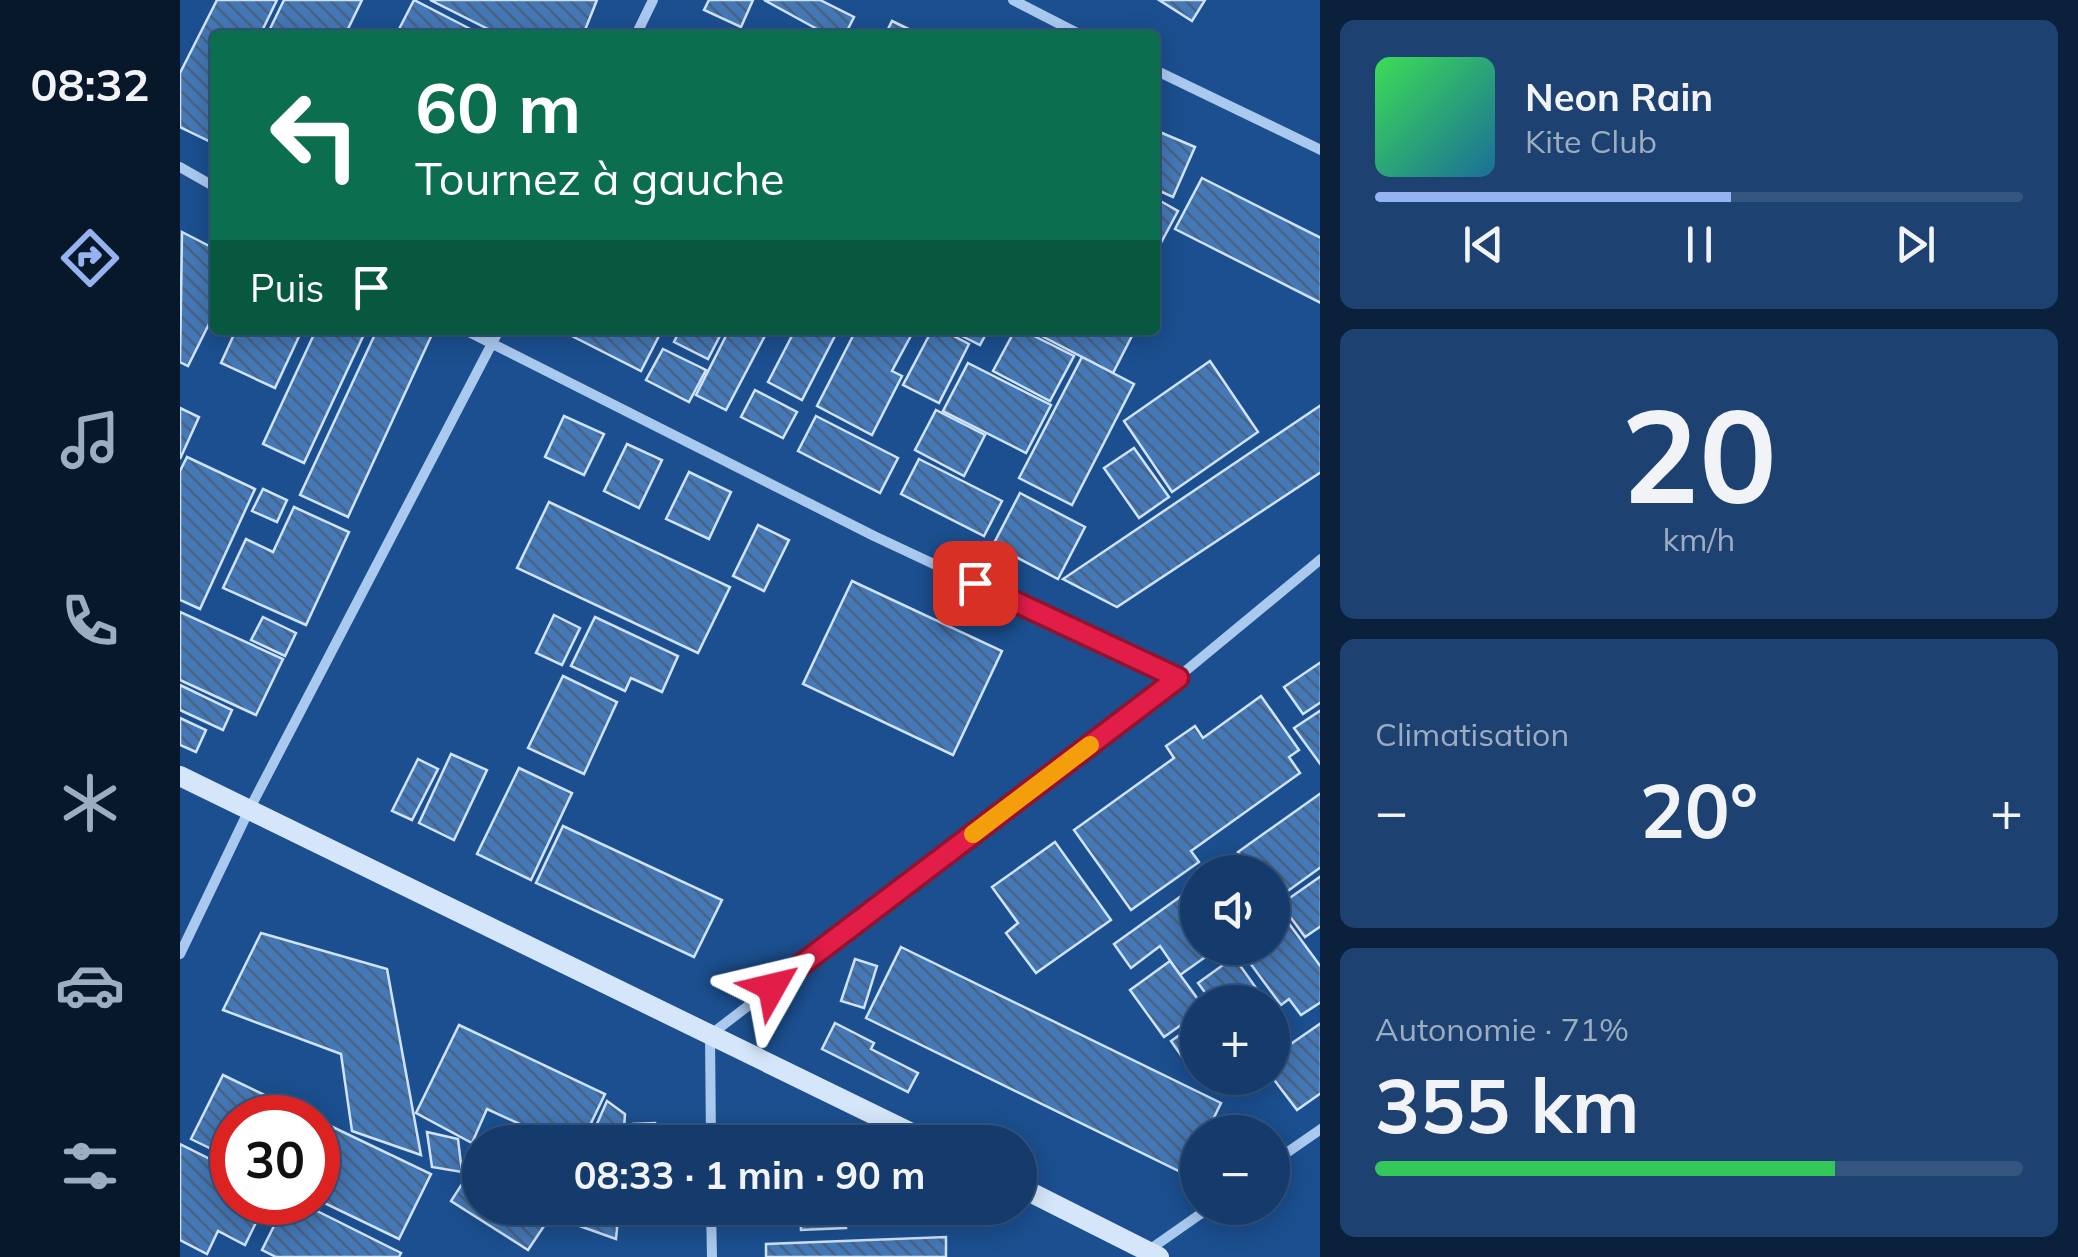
<!DOCTYPE html>
<html lang="fr">
<head>
<meta charset="utf-8">
<style>
  body { margin:0; font-family:Mulish,sans-serif; background:#1d4271; color:#f1f3f6; height:100vh; display:flex; flex-direction:column; font-size:38px; white-space:nowrap }
  * { box-sizing:border-box; margin:0 }
  p { font-size:32px; color:#9dadc1 }
  .icon { flex:none; width:55px; height:55px; fill:none; stroke:currentColor; stroke-width:2; stroke-linecap:round; stroke-linejoin:round }
  .map { position:relative; flex:1; overflow:hidden }
  .panel { display:flex; flex-direction:column; gap:20px; padding:20px; background:#0b203b; width:758px }
  .panel>* { flex:none }
  .hud { position:absolute; left:30px; top:30px; width:950px; height:305px; border-radius:10px; box-shadow:0 5px 25px #0003,0 0 0 2px #33557e; background:#0b6e4f; color:#fff; overflow:hidden }
  .tools { position:absolute; left:1000px; top:855px; display:grid; gap:20px }
  .tools a { display:grid; place-items:center; width:110px; height:110px; border-radius:50%; background:#143b6b; box-shadow:0 5px 25px #0003,0 0 0 2px #33557e; font-size:50px }
  .speed { position:absolute; left:30px; top:1095px; display:flex; gap:20px; font-size:50px; font-weight:700; text-align:center }
  .speed>* { display:grid; place-content:center; width:130px; height:130px; border-radius:50%; background:#143b6b; box-shadow:0 5px 25px #0003,0 0 0 2px #33557e; line-height:1 }
  .speed .limit { border:15px solid #d22; background:#fff; color:#111 }
  .pin { position:absolute; display:grid; place-items:center; width:85px; height:85px; color:#fff; margin:-42px; border-radius:20px; box-shadow:0 5px 15px #0006 }
  .me { position:absolute; width:110px; margin:-55px; rotate:53deg; stroke-linejoin:round; filter:drop-shadow(0 0 8px #0008) }
  .turn { display:flex; align-items:center; gap:35px; height:210px; padding:0 40px; font-size:45px }
  .turn .icon { width:130px; height:130px; stroke-width:2.5 }
  .turn b { display:block; font-size:70px; line-height:85px }
  .then { display:flex; align-items:center; height:95px; padding:0 40px; background:#0003; gap:20px; font-size:38px }
  .big { font-size:75px; font-weight:700; line-height:1.1 }
  .panel .card { flex:1; display:flex; flex-direction:column; justify-content:center; gap:15px; min-width:0; padding:0 35px; border-radius:15px; background:#1d4271 }
  .panel .dial { align-items:center; gap:0 }
  .dial b { font-size:130px; line-height:1 }
  .song { display:flex; align-items:center; gap:30px }
  .cover { width:120px; height:120px; border-radius:15px; background:linear-gradient(135deg,hsl(130 70% 55%),hsl(200 70% 35%)) }
  .played { height:10px; border-radius:5px; background:linear-gradient(90deg,#95b2f1 55%,#33557e 55%) }
  .keys { display:flex; justify-content:space-around; direction:ltr }
  .heat { display:flex; justify-content:space-between; align-items:center; font-size:55px; direction:ltr }
  .charge { height:15px; border-radius:8px; background:linear-gradient(90deg,#34c759 71%,#33557e 0) }
  .trip { position:absolute; left:282px; top:1125px; width:575px; height:100px; border-radius:50px; background:#143b6b; box-shadow:0 5px 25px #0003,0 0 0 2px #33557e; font-weight:700; line-height:100px; text-align:center }
  main { display:flex; flex:1; min-height:0 }
  .dock { display:flex; flex-direction:column; width:180px; justify-content:space-around; align-items:center; background:#08182b; color:#9dadc1 }
  .dock .icon { width:70px; height:70px }
  .dock .active { color:#95b2f1 }
  .dock b { font-size:45px; color:#f1f3f6 }
  .map>svg:first-child { display:block }
</style>
</head>
<body>
<main>
<nav class="dock">
<b>08:32</b>
<svg class="icon active" aria-label="directions" viewBox="0 0 24 24"><path d="M12 3l9 9-9 9-9-9zM9 14v-3h6M13 9l2 2-2 2"/></svg>
<svg class="icon" aria-label="music" viewBox="0 0 24 24"><path d="M9 18V5l10-2v13"/><circle cx="6" cy="18" r="3"/><circle cx="16" cy="16" r="3"/></svg>
<svg class="icon" aria-label="phone" viewBox="0 0 24 24"><path d="M5 4h4l2 5-3 2q2 4 5 5l2-3 5 2v4C11 20 4 13 5 4z"/></svg>
<svg class="icon" aria-label="climate" viewBox="0 0 24 24"><path d="M12 3v18M4 7l16 10M4 17L20 7"/></svg>
<svg class="icon" aria-label="car" viewBox="0 0 24 24"><path d="M5 17H2v-5l4-1 3-4h7l3 4 3 1v5h-3M9 17h6M6 11h13"/><circle cx="7" cy="17" r="2"/><circle cx="17" cy="17" r="2"/></svg>
<svg class="icon" aria-label="filters" viewBox="0 0 24 24"><path d="M4 7h16M4 17h16"/><circle cx="9" cy="7" r="2"/><circle cx="15" cy="17" r="2"/></svg>
</nav>
<div class="map">
<svg width="1141" height="1257" viewBox="0 0 1141 1257">
  <defs>
    <pattern id="building-back-hatch" width="6" height="6" patternUnits="userSpaceOnUse" patternTransform="scale(2.5)"><rect width="6" height="6" fill="#4478b7"/><path d="M-1 5l2 2M0 0l6 6M5-1l2 2" fill="none" stroke="#486282"/></pattern>
  </defs>
  <rect width="100%" height="100%" fill="#1b4f8f"/>
  <g fill="url(#building-back-hatch)" stroke="#cfe3fa" stroke-width="2.5">
    <path d="M37,0H97L80,35H35V144L0,127V73Z"/>
    <path d="M104,0H182L165,35H87Z"/>
    <path d="M234,0L302,35H216Z"/>
    <path d="M250,0H417L403,35H320Z"/>
    <path d="M529,0H573L561,27L524,10Z"/>
    <path d="M584,0H640L674,17L665,35H648Z"/>
    <path d="M979,0H1025L1012,21Z"/>
    <path d="M712,21L741,35H705Z"/>
    <path d="M975,130L1015,147L993,197L975,189Z"/>
    <path d="M1022,178L1141,238V303L995,229Z"/>
    <path d="M975,198L998,211L975,254Z"/>
    <path d="M2,232L35,249V312L8,366L0,362Z"/>
    <path d="M56,330H122L95,388L41,363Z"/>
    <path d="M136,330H186L124,463L83,444Z"/>
    <path d="M197,330H254L168,517L120,495Z"/>
    <path d="M380,330H482L461,371Z"/>
    <path d="M500,330H543L528,359L494,342Z"/>
    <path d="M549,330H588L546,410L516,395Z"/>
    <path d="M615,330H658L622,400L588,382Z"/>
    <path d="M676,330H734L712,371L722,376L692,435L637,406Z"/>
    <path d="M752,330H762L789,344L759,403L723,385Z"/>
    <path d="M770,330H808L800,345Z"/>
    <path d="M835,330H842L894,356L870,401L813,371Z"/>
    <path d="M856,330H955L933,373L854,332Z"/>
    <path d="M483,349L526,370L509,402L466,380Z"/>
    <path d="M902,357L954,384L892,505L839,478Z"/>
    <path d="M1030,361L1078,432L992,492L944,421Z"/>
    <path d="M788,363L871,405L846,453L763,411Z"/>
    <path d="M575,390L617,412L603,438L561,417Z"/>
    <path d="M1141,405V472L937,607L883,579Z"/>
    <path d="M0,408L19,417L0,459Z"/>
    <path d="M756,410L805,435L784,476L735,450Z"/>
    <path d="M384,416L424,434L404,475L365,457Z"/>
    <path d="M636,416L718,458L700,493L618,451Z"/>
    <path d="M447,444L482,460L459,508L424,491Z"/>
    <path d="M954,448L989,497L959,518L924,468Z"/>
    <path d="M7,457L75,489L20,609L0,600V471Z"/>
    <path d="M739,459L822,501L804,536L721,494Z"/>
    <path d="M509,472L551,492L529,539L486,519Z"/>
    <path d="M83,489L107,500L97,522L72,511Z"/>
    <path d="M840,493L905,527L878,579L813,545Z"/>
    <path d="M369,502L550,587L518,653L337,568Z"/>
    <path d="M114,507L169,532L126,625L43,588L66,539L93,552Z"/>
    <path d="M578,525L609,540L584,591L553,576Z"/>
    <path d="M672,581L822,651L773,755L623,684Z"/>
    <path d="M0,612L103,659L76,715L0,680Z"/>
    <path d="M374,615L400,628L382,665L356,653Z"/>
    <path d="M83,617L116,633L105,656L71,640Z"/>
    <path d="M415,617L498,656L482,692L451,678L445,691L391,666Z"/>
    <path d="M1141,662V702L1123,714L1104,687Z"/>
    <path d="M383,676L437,702L404,774L348,748Z"/>
    <path d="M0,685L52,710L43,730L0,710Z"/>
    <path d="M1081,696L1119,750L1109,757L1120,773L1011,851L1019,862L951,910L894,830L994,758L986,746L1015,726L1023,738Z"/>
    <path d="M1141,710V765L1114,728Z"/>
    <path d="M0,718L26,730L16,752L0,745Z"/>
    <path d="M271,754L307,770L274,840L239,823Z"/>
    <path d="M238,759L258,769L232,820L212,811Z"/>
    <path d="M339,768L392,793L351,880L297,854Z"/>
    <path d="M1141,793V867L1094,901L1092,872H1073L1058,852Z"/>
    <path d="M383,826L542,900L514,957L356,883Z"/>
    <path d="M875,842L931,920L856,973L826,933L838,923L812,887Z"/>
    <path d="M1141,876V926L1125,937L1101,904Z"/>
    <path d="M1018,884V948H1038L1000,975L980,946L951,968L934,944Z"/>
    <path d="M1099,910L1141,967V1002L1121,1015L1109,999L1101,1005L1059,948H1092V915Z"/>
    <path d="M81,933L207,969L241,1155L172,1131L161,1054L43,1010Z"/>
    <path d="M721,947L1041,1103L1027,1132H1018V1153L1007,1175L686,1018Z"/>
    <path d="M1054,957L1086,1002H1032L1018,983Z"/>
    <path d="M675,959L697,966L684,1008L661,1001Z"/>
    <path d="M990,961L1020,1002L1018,1013L984,1037L950,990Z"/>
    <path d="M1018,1022V1052L1005,1061L991,1041Z"/>
    <path d="M655,1023L694,1043L691,1049L738,1073L728,1092L642,1049Z"/>
    <path d="M1141,1023V1093L1117,1110L1092,1077V1057Z"/>
    <path d="M279,1025L425,1094L402,1142H379L307,1109L292,1143L236,1113Z"/>
    <path d="M43,1075L132,1118H52V1159L11,1139Z"/>
    <path d="M427,1101L445,1114L443,1142H409Z"/>
    <path d="M138,1120L251,1174L219,1239L138,1200Z"/>
    <path d="M475,1123V1142H454L453,1124Z"/>
    <path d="M247,1132L278,1139L282,1172L252,1167Z"/>
    <path d="M0,1144L52,1170V1202H86L65,1245L38,1231L27,1254L0,1240Z"/>
    <path d="M300,1156V1208H376L348,1250L271,1201Z"/>
    <path d="M106,1202H119L221,1253L219,1257H96L82,1250Z"/>
    <path d="M381,1208H439L436,1239L377,1218Z"/>
    <path d="M620,1208H666V1228L621,1230Z"/>
    <path d="M766,1237V1257H586V1244Z"/>
  </g>
  <g fill="none" stroke-linecap="round" stroke-linejoin="round">
    <g stroke="#a9c9ee" stroke-width="10">
      <path d="M833,0L901,35"/>
      <path d="M456,35L473,0"/>
      <path d="M975,70L1141,150"/>
      <path d="M0,167L35,187"/>
      <path d="M285,330L694,536L997,678"/>
      <path d="M0,954L69,810L319,330"/>
      <path d="M531,1142L530,1035L997,678L1141,559"/>
      <path d="M1092,1163L1141,1129"/>
      <path d="M531,1208L532,1257"/>
      <path d="M969,1250L1029,1208"/>
    </g>
    <g stroke="#d6e6fa" stroke-width="20">
      <path d="M0,776L750,1142"/>
      <path d="M840,1187L979,1257"/>
    </g>
  </g>
  <g fill="none" stroke-linecap="round" stroke-linejoin="round">
    <defs>
      <path id="route" d="M592,987L998,678L795,583"/>
    </defs>
    <use href="#route" stroke="#92132f" stroke-width="25"/>
    <use href="#route" stroke="#e11d48" stroke-width="18"/>
    <path stroke="#f59e0b" stroke-width="18" d="M793,834L910,745"/>
  </g>
</svg>
<div class="tools">
<a><svg class="icon" aria-label="sound" viewBox="0 0 24 24"><path d="M4 9h4l5-4v14l-5-4H4zM17 9q2 3 0 6"/></svg></a>
<a>+</a>
<a>−</a>
</div>
<div class="speed"><div class="limit">30</div></div>
<div class="pin" style="left:795px;top:583px;background:#d93025"><svg class="icon" aria-label="arrive" viewBox="0 0 24 24"><path d="M6 21V4h12l-3 4 3 4H6"/></svg></div>
<svg class="me" style="left:592px;top:987px" viewBox="-20 -20 40 40"><path d="M0-17L14 15 0 8-14 15z" fill="#e11d48" stroke="#fff" stroke-width="4"/></svg>
<div class="trip">08:33 · 1 min · 90 m</div>
<div class="hud">
<div class="turn"><svg class="icon" aria-label="left" viewBox="0 0 24 24"><path d="M17 20v-9H6M10 6l-5 5 5 5"/></svg><div><b>60 m</b>Tournez à gauche</div></div>
<div class="then">Puis<svg class="icon" aria-label="arrive" viewBox="0 0 24 24"><path d="M6 21V4h12l-3 4 3 4H6"/></svg></div>
</div>
</div>
<section class="panel">
<div class="card">
<div class="song"><i class="cover"></i><div><b>Neon Rain</b><p>Kite Club</p></div></div>
<div class="played"></div>
<div class="keys"><svg class="icon" aria-label="previous" viewBox="0 0 24 24"><path d="M18 5L8 12l10 7zM5 5v14"/></svg><svg class="icon" aria-label="pause" viewBox="0 0 24 24"><path d="M8 5v14M16 5v14"/></svg><svg class="icon" aria-label="next" viewBox="0 0 24 24"><path d="M6 5l10 7-10 7zM19 5v14"/></svg></div>
</div>
<div class="card dial"><b>20</b><p>km/h</p></div>
<div class="card"><p>Climatisation</p>
<div class="heat"><a>−</a><b class="big">20°</b><a>+</a></div>
</div>
<div class="card"><p>Autonomie · 71%</p><b class="big">355 km</b><div class="charge"></div></div>
</section>
</main>
</body>
</html>
